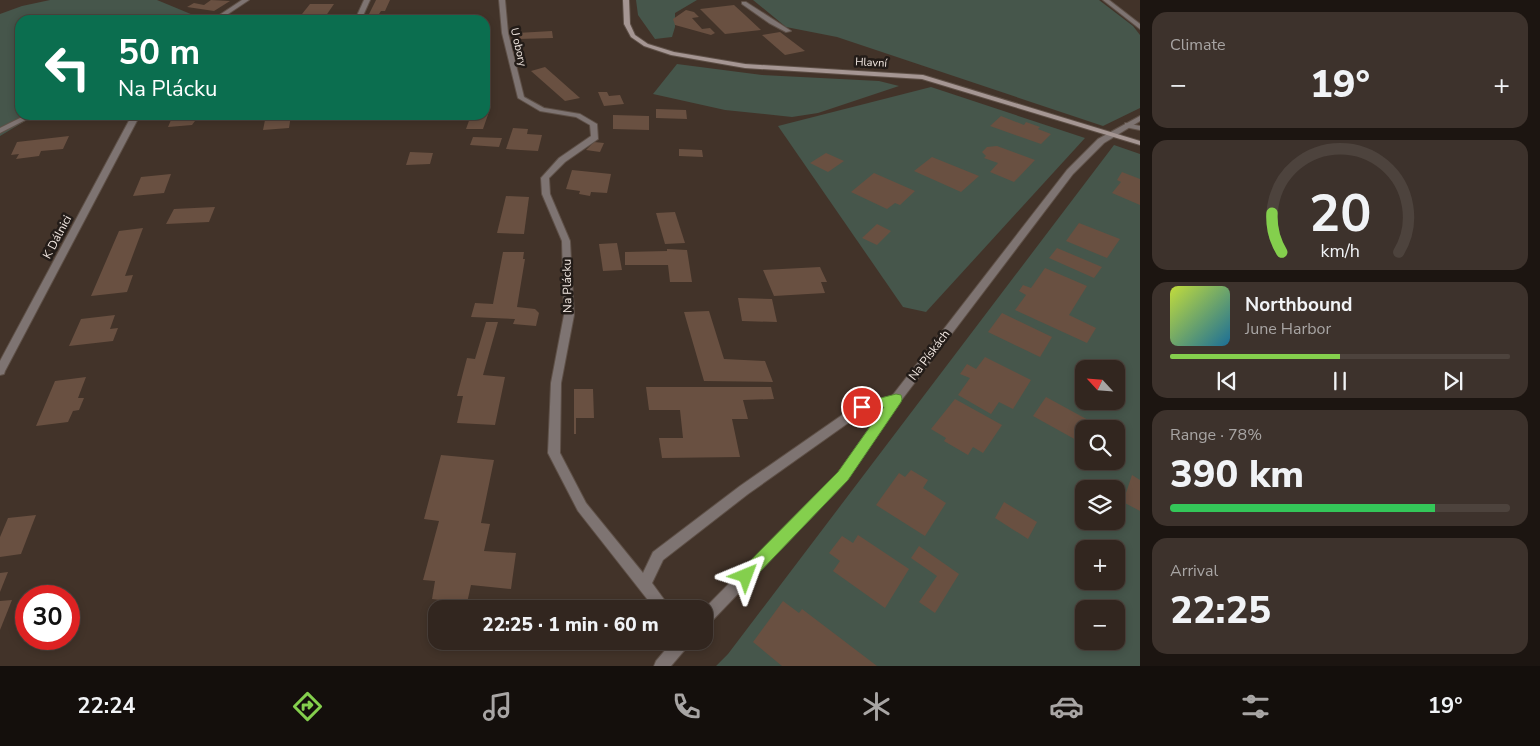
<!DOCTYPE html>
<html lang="en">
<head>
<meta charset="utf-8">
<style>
  body { margin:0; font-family:"Nunito Sans",sans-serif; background:#3d322c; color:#f1f3f6; height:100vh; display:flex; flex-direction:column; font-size:19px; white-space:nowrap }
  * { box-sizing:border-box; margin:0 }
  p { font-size:16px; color:#a8a5a4 }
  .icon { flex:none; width:28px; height:28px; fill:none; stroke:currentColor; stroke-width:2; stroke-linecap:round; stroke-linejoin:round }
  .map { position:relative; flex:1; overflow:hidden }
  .side { display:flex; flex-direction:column; gap:12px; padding:12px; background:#1c1511; width:400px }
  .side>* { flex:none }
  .guide { position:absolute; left:15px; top:15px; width:475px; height:105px; border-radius:15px; box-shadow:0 2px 8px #0003,0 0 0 1px #4d433d; background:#0b6e4f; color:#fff; overflow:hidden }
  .needle { width:32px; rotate:296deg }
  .controls { position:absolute; left:1075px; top:360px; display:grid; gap:10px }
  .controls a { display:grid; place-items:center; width:50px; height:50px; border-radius:10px; background:#32261f; box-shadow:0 2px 8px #0003,0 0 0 1px #4d433d; font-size:25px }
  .speed { position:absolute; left:15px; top:585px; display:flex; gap:10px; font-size:25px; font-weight:700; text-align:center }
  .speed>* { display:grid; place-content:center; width:65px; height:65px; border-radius:50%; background:#32261f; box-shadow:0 2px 8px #0003,0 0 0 1px #4d433d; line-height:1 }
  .speed .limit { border:8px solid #d22; background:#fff; color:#111 }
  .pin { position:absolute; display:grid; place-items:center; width:42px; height:42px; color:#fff; margin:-21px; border:2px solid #fff; border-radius:50%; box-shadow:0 1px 5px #0007 }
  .me { position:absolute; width:55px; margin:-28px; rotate:44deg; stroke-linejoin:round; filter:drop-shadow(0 0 4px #0008) }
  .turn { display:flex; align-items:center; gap:18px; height:105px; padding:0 20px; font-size:22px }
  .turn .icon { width:65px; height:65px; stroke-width:2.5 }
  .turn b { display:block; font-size:35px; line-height:42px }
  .big { font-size:38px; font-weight:800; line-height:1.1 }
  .side .tile { flex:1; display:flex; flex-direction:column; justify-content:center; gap:8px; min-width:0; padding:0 18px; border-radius:15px; background:#3d322c }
  .side .dial { align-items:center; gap:0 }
  .dial svg { height:130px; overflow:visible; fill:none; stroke:#4d433d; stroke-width:7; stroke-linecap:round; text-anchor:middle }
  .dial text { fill:#f1f3f6; stroke:none }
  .song { display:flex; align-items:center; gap:15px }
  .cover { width:60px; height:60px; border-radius:8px; background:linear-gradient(135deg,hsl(70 70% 55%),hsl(200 70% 35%)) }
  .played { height:5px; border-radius:2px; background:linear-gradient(90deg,#84cf4d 50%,#4d433d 50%) }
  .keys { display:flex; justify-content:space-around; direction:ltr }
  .heat { display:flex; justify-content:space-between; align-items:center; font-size:28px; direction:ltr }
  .charge { height:8px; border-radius:4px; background:linear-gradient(90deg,#34c759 78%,#4d433d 0) }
  .trip { position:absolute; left:428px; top:600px; width:285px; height:50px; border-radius:15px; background:#32261f; box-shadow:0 2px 8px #0003,0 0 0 1px #4d433d; font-weight:800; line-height:50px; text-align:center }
  .menu { display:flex; height:80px; justify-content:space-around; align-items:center; background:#140f0c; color:#a8a5a4 }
  .menu .icon { width:35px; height:35px }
  .menu .on { color:#84cf4d }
  .menu b { font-size:22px; color:#f1f3f6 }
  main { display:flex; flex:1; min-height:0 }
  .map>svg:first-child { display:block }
</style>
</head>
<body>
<main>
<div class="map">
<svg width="1140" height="666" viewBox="0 0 1140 666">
  <rect width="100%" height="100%" fill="#423329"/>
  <g fill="#46564b" fill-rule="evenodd">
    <path d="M50,0H157L198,17L193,20H20V115H35L0,136V14L22,6Z"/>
    <path d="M636,0H697L675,13V27L672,37L655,39L638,15Z"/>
    <path d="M753,0H1099L1133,26L1140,35V108L1103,126L837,37L786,27Z"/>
    <path d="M677,64L762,75L879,81L899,86L818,113L792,117L725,110L653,94Z"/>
    <path d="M931,87L1085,138L926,312L903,307L778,126Z"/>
    <path d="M1114,145L1140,154V666H716L728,654ZM1084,369H1116V401H1084ZM1084,429H1116V461H1084ZM1084,489H1116V521H1084ZM1084,549H1116V581H1084ZM1084,609H1116V641H1084Z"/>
  </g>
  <g fill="#695041">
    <path d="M211,0L230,1L214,11L187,7L194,3L204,5Z"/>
    <path d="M376,0H390L385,11H381L379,14H369Z"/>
    <path d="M310,4H334L323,20L298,19Z"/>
    <path d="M734,5L746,16L761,30L725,34L700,9Z"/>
    <path d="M686,10L694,12L699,17L692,18L702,29L710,28L715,33L711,35L675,25L673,19Z"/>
    <path d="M253,15L272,17L268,20H246Z"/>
    <path d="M552,31L553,38L517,39V33Z"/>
    <path d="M780,32L805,51L785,55L762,35Z"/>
    <path d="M545,67L580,98L565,101L531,71Z"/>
    <path d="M598,92H607L609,96L620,95L624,104L604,106Z"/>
    <path d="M485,106H491L483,129H466L471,115H485Z"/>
    <path d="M656,109L686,110L687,119L656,118Z"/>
    <path d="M178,115H221L218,120L195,121L192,125L168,127L171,120H175Z"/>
    <path d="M266,115H277V118L291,115L289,128L263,130Z"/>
    <path d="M613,115L649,116V130L613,129Z"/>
    <path d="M1001,116L1024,125L1026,122L1040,127L1038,129L1051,134L1041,144L990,126Z"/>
    <path d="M513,128L528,129L527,134L542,135L538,151L506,149Z"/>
    <path d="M69,136L63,149L41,151L39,156L16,159L19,154L11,155L17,142Z"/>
    <path d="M473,137L502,138L499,147L470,145Z"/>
    <path d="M594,142L604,143L600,152L586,150Z"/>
    <path d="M997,146L1035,160L1014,182L990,172L998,163L984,158L986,156L982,152L987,147Z"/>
    <path d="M679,149L702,150L703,157L679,156Z"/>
    <path d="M410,152L433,153L430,164L406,165Z"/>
    <path d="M826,153L844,161L828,172L810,163Z"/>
    <path d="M932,157L979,176L961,192L914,171Z"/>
    <path d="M572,170L611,174L607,193L591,192L590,196L579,194L580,191L566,189Z"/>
    <path d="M1122,172L1140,179V205L1112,193L1121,182L1117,180Z"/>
    <path d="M874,173L915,191L900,205L895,203L887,209L851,192Z"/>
    <path d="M171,174L164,193L133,196L141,177Z"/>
    <path d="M506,196L529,197L524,234L497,233Z"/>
    <path d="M215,207L209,222L166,224L174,209Z"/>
    <path d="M675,212L685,243L665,244L656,213Z"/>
    <path d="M1079,223L1120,239L1107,258L1066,241Z"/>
    <path d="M877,224L891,231L877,245L862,238Z"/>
    <path d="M143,228L125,276L133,275L127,292L91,296L119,231Z"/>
    <path d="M617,243L622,270L603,271L599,244Z"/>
    <path d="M1057,248L1102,267L1094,278L1049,258Z"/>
    <path d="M667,249L687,250L692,282H670L668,265H625V252L667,251Z"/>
    <path d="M503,252H524L523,259H525L517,307L535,309L539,313L536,326L513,324L515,319L471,317L475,303L493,304Z"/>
    <path d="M820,267L827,282H821L825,293L774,296L763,270Z"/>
    <path d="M1045,268L1087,286L1069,315L1096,328L1087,343L1015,310L1026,295L1019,291L1023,285L1031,288Z"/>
    <path d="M738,298L772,299L777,322L742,321Z"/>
    <path d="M709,311L724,359L765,361L773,382L704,381L684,312Z"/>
    <path d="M1002,313L1052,337L1040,357L988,332Z"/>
    <path d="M115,315L110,329L118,328L113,341L69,346L81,319Z"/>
    <path d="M486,322H498L483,375L505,377L495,425L457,423L463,396H457L467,358L475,359Z"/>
    <path d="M985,357L1031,380L1013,409L999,402L991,414L958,395L970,378L960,374L967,364L976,369Z"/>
    <path d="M1081,367L1084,368V381L1076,378Z"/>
    <path d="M86,377L78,398H84L79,410L73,411L68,422L36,426L55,381Z"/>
    <path d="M646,387H771L774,399L743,400L748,419H732L740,457L662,458L659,438H683L680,410H649Z"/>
    <path d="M574,389H593L594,418H576V434H574Z"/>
    <path d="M1046,397L1090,421L1078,441L1033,416Z"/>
    <path d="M955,399L1002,425L983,453L973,447L968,455L944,441L946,438L931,429Z"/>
    <path d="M441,455L494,460L481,523L490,524L484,551L516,553L511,589L471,585L467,603L432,599L435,581L423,580L439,521L424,519Z"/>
    <path d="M911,470L928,480L923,488L946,503L925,536L876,505L899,473L905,477Z"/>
    <path d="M1132,475L1140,480V511L1123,502Z"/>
    <path d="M1004,502L1037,522L1028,539L995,518Z"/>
    <path d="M36,515L21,554L0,557V537L8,518Z"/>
    <path d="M858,535L909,569L885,608L833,571L840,561L829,553L842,536L853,543Z"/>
    <path d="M919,546L959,574L935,613L919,602L937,576L911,558Z"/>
    <path d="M8,572L0,592V573Z"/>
    <path d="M12,600L0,630V601Z"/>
    <path d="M783,601L799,613L802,609L877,666H782L753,642Z"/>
  </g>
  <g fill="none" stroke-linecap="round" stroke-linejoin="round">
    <defs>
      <g id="lane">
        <path d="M742,2H746L791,31L786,32L769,23L742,4Z"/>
        <path d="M1125,123L1140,126V130L1125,127Z"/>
      </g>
      <g id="street">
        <path d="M242,0H249L219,20H212Z"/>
        <path d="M364,0H370L361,20H355Z"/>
        <path d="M499,0H505L508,33L524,97L544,108L580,114L597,124L598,139L565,162L549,178L550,194L570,241L574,315L561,383L560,453L586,503L643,573L653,552L740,486L858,404L892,396L1067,170L1098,139L1140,116V121L1104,143L1073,174L900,402L847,480L709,624L704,626V609L839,472L885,406L865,411L748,494L663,560L652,583L671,609H655L578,511L548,453L551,383L564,315L562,241L542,194L541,178L559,158L591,136L590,125L576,117L540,111L518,98L502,33Z"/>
        <path d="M1103,0H1109L1140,24V29Z"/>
        <path d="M26,115H35L0,133V128Z"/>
        <path d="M132,115H140L5,371L4,374L0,375V361Z"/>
        <path d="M673,641H690L688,646L671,666H654L656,661Z"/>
      </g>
      <path id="secondary" d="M623,0H629L630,24L635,35L648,44L674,52L745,64L923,75L1140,141V145L922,79L745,68L671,55L644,46L631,37L624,24Z"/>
    </defs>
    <use href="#lane" stroke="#5e5047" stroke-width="2"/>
    <use href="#street" stroke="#5e5047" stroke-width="2"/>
    <use href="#secondary" stroke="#5e5047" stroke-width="2"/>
    <use href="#lane" fill="#7e7472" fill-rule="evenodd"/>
    <use href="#street" fill="#7e7472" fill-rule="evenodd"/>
    <use href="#secondary" fill="#a59693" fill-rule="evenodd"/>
  </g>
  <path fill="#84cf4d" stroke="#568732" d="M896,394L901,395L902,399L901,402L848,480L751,581L746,584L740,581L738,576L740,571L838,472L884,407L862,412L858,411L856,407L858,404Z"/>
  <g text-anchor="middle" stroke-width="5" stroke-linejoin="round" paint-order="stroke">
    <g font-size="11" fill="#f3e9e3" stroke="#231c18">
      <text transform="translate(519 47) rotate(77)" y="4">U obory</text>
      <text transform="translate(871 62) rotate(3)" y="4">Hlavní</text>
    </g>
    <g font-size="12" fill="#f3e9e3" stroke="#231c18">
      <text transform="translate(57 237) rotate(-62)" y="4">K Dálnici</text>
      <text transform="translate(567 286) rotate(-91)" y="4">Na Plácku</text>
      <text transform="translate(929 355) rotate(-53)" y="4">Na Pískách</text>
    </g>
  </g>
</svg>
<div class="controls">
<a><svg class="needle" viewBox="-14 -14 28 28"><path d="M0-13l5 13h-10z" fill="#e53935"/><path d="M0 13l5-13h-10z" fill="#a8a5a4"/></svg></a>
<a><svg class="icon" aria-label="search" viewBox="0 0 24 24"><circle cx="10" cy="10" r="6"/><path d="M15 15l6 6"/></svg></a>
<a><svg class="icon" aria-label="layers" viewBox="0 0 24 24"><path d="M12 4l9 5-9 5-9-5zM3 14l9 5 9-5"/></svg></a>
<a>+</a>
<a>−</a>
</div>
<div class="speed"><div class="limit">30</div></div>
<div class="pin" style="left:862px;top:407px;background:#d93025"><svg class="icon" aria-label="arrive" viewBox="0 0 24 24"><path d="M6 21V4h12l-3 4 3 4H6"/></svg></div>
<svg class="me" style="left:746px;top:576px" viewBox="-20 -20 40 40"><path d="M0-17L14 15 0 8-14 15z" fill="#84cf4d" stroke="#fff" stroke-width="4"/></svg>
<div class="trip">22:25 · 1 min · 60 m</div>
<div class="guide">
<div class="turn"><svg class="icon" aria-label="left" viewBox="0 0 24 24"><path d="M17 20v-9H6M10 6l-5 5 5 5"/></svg><div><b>50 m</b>Na Plácku</div></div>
</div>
</div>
<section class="side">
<div class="tile"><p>Climate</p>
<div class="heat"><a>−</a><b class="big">19°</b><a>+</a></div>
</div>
<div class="tile dial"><svg viewBox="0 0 100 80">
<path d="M14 69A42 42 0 1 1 86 69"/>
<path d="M14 69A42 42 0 0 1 8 45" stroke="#84cf4d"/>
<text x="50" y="56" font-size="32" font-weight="700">20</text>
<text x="50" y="72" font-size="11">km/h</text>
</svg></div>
<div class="tile">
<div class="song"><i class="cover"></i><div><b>Northbound</b><p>June Harbor</p></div></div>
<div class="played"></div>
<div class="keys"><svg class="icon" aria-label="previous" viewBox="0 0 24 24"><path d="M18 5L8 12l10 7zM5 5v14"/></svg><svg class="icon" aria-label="pause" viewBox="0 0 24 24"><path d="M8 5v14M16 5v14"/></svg><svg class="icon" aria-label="next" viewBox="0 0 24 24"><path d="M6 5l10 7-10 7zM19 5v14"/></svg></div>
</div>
<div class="tile"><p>Range · 78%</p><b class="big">390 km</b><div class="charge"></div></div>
<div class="tile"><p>Arrival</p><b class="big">22:25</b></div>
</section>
</main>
<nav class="menu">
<b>22:24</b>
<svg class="icon on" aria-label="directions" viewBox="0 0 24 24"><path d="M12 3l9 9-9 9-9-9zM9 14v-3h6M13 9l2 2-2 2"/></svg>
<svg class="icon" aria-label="music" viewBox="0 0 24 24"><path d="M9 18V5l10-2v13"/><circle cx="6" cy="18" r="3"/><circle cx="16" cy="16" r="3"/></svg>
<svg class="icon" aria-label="phone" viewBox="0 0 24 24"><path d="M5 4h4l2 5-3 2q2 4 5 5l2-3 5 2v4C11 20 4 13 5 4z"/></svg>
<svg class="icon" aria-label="climate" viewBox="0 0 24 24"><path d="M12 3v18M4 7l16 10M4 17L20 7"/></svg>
<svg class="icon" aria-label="car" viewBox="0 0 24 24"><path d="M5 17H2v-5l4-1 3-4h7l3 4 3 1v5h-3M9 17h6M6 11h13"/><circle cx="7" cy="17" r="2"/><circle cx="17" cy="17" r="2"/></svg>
<svg class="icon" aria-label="filters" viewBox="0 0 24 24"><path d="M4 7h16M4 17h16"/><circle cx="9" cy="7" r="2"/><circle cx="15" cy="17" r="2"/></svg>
<b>19°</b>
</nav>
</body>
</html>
